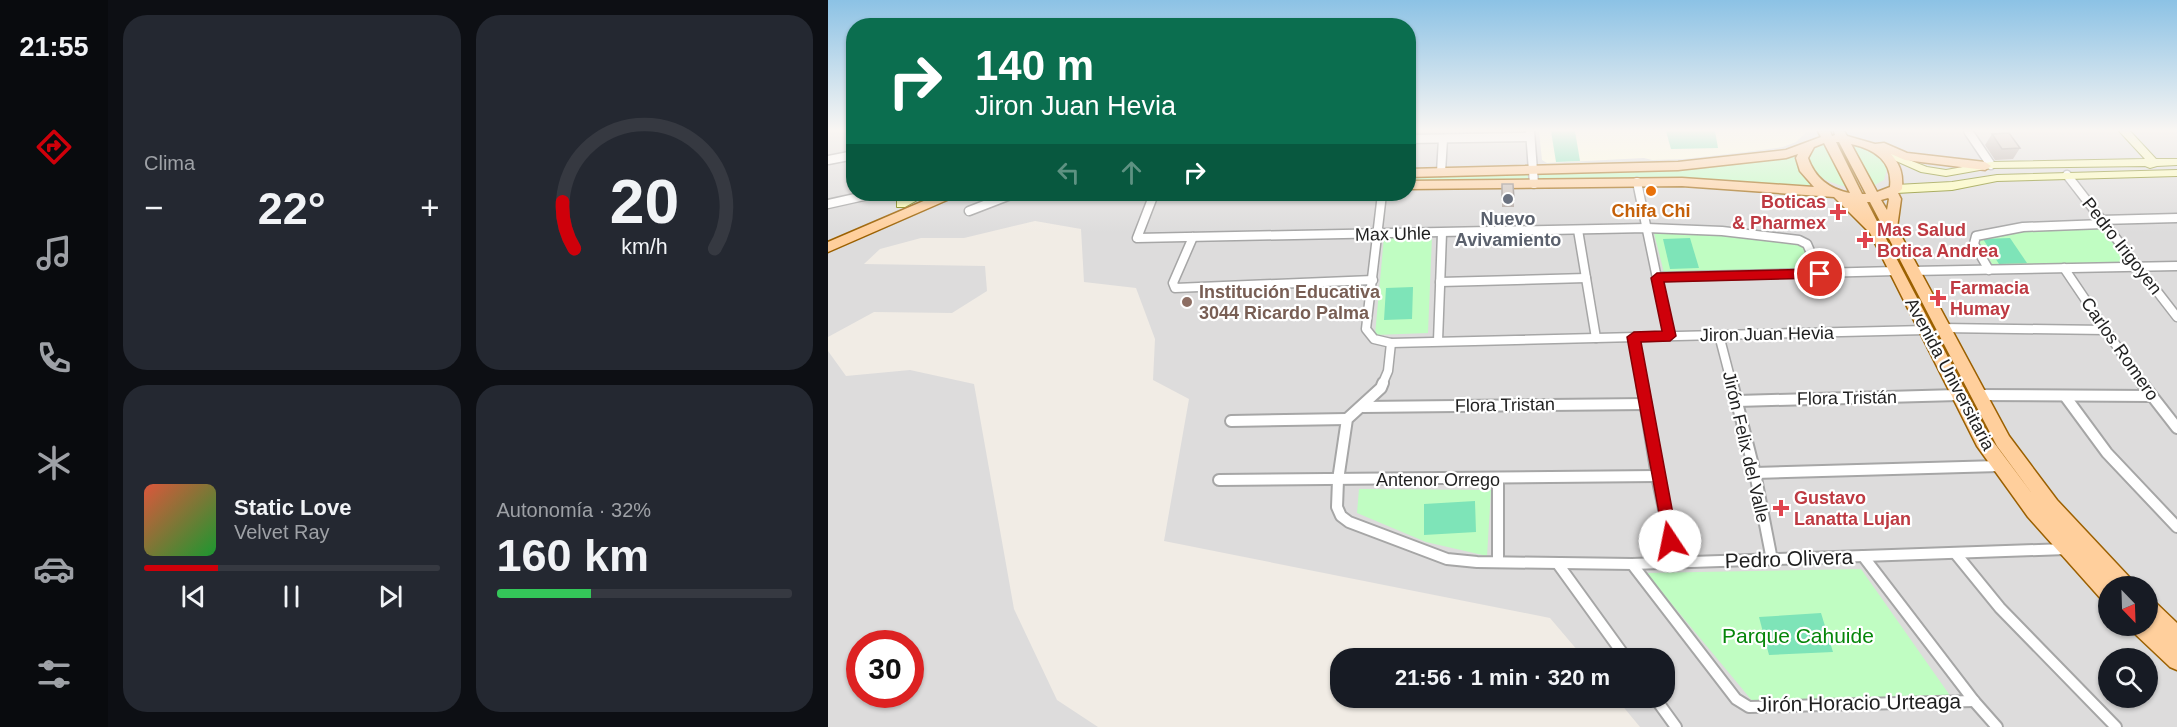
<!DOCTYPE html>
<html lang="es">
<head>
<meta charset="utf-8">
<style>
  body { margin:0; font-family:Arial,sans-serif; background:#242831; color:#f1f3f6; height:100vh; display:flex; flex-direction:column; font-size:22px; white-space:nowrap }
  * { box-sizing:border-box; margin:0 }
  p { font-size:20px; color:#9ea1a6 }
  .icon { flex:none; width:33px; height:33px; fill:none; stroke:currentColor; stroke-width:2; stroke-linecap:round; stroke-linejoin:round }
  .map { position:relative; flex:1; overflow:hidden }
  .sheet { display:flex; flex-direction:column; gap:15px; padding:15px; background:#0d0f14; width:720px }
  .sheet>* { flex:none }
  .top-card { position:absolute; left:18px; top:18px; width:570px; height:183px; border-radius:24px; box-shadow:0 2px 4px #0004; background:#0b6e4f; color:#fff; overflow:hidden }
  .needle { width:39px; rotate:157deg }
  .buttons { position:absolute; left:1270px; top:576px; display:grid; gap:12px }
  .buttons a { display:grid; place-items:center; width:60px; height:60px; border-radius:50%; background:#171b24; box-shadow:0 2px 4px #0004; font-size:30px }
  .speed { position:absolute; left:18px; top:630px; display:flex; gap:12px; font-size:30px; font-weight:700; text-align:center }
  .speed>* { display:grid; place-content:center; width:78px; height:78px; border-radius:50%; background:#171b24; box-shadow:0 2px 4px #0004; line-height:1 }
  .speed .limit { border:9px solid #d22; background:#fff; color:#111 }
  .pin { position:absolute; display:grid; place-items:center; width:51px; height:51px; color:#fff; margin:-26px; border:3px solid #fff; border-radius:50%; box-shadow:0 2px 6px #0007 }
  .me { position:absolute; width:66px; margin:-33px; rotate:349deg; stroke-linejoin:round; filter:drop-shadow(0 0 4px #0008) }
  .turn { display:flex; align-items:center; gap:21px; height:126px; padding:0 30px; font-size:27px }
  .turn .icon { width:78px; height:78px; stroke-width:2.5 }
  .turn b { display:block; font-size:42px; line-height:51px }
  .lanes { display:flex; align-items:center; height:57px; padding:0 30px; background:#0003; justify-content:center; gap:30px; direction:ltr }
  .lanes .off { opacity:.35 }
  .big { font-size:45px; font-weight:700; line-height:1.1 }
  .sheet .widget { flex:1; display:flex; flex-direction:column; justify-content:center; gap:9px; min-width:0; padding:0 21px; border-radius:24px; background:#242831 }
  .sheet .dial { align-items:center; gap:0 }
  .dial svg { height:156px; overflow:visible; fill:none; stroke:#363941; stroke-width:7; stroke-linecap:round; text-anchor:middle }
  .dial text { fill:#f1f3f6; stroke:none }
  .song { display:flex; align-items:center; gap:18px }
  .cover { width:72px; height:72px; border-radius:9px; background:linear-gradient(135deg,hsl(10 70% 55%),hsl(130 70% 35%)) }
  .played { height:6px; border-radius:3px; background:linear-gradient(90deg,#cf000a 25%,#363941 25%) }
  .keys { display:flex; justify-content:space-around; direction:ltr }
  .heat { display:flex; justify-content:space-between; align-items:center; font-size:33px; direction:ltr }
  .charge { height:9px; border-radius:4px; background:linear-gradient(90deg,#34c759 32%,#363941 0) }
  .sheet .tiles { flex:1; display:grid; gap:15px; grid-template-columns:repeat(2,1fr) }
  .trip { position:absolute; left:502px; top:648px; width:345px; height:60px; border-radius:24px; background:#171b24; box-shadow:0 2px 4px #0004; font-weight:700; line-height:60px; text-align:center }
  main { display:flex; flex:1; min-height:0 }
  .tabs { display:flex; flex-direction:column; width:108px; justify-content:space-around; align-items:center; background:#090b0e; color:#9ea1a6 }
  .tabs .icon { width:42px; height:42px }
  .tabs .selected { color:#cf000a }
  .tabs b { font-size:27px; color:#f1f3f6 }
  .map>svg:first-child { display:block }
</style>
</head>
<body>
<main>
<nav class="tabs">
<b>21:55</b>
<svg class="icon selected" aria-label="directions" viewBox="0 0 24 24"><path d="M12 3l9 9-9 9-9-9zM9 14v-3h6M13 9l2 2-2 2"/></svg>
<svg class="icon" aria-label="music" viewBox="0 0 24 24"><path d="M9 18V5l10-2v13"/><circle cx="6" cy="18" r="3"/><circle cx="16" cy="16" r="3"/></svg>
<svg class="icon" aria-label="phone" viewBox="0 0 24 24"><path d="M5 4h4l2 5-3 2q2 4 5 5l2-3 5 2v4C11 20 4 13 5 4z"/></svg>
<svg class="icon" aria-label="climate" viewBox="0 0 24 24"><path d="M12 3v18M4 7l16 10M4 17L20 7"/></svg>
<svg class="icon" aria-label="car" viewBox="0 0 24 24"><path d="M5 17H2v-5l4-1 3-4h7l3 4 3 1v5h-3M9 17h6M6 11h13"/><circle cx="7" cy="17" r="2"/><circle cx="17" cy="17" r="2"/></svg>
<svg class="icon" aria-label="filters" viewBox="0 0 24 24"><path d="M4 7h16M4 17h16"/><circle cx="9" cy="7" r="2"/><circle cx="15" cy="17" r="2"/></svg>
</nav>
<section class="sheet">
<div class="tiles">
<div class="widget"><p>Clima</p>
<div class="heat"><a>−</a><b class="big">22°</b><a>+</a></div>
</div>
<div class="widget dial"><svg viewBox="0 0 100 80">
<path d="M14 69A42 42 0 1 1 86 69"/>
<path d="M14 69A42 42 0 0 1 8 45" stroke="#cf000a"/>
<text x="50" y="56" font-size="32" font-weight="700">20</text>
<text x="50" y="72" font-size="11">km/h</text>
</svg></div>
<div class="widget">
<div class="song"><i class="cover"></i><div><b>Static Love</b><p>Velvet Ray</p></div></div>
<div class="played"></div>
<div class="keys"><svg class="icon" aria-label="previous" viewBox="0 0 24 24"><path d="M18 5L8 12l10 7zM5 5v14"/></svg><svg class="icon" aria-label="pause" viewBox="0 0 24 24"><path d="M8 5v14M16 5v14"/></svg><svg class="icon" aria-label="next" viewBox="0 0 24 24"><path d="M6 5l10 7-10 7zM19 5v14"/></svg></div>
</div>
<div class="widget"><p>Autonomía · 32%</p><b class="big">160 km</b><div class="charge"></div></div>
</div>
</section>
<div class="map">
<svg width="1349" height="727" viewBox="0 0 1349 727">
  <rect width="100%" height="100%" fill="#f1ece5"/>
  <g fill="#dddcdc" fill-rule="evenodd">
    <path d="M0,131H25L26,194H580L581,131H1349V727H812L788,698H837V658H756L722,618L336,541L361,399L325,380L327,339L308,288L256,282L253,229L207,221L136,238H93L52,249L36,264L157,266L159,291L124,313L46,312L0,337ZM1281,586H1320V626H1281ZM1281,658H1320V698H1281Z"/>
    <path d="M0,351L18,376L82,370L146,384L186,609L229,700L270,727H0ZM32,644H82V694H32Z"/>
  </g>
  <path fill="#fffde0" d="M711,131H979L968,142L955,147L918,152L856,159L824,160L816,158L719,163L714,160Z"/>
  <g fill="#c0fdc2">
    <path d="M998,144L1020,187C1007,185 975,174 983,155C986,148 991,145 998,144Z"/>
    <path d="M1020,144C1037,147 1051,154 1059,169L1056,180L1043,187Z"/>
    <path d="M962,156L969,158L994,190L855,179L581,181L580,175L774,171Z"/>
    <path d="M1274,226L1304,265L1167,269L1149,239L1153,236L1220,229Z"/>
    <path d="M826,233L900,236L975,244L986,271L836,273Z"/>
    <path d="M604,236L600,333L547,335L556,237Z"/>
    <path d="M531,489L663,490L659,556L598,542L529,513Z"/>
    <path d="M1033,569L1123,697L926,703L818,573Z"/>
  </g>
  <g fill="#7ee4b8">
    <path d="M723,131H747L752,161L728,162Z"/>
    <path d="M838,131H887L890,148L843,149Z"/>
    <path d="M862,238L871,268L842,269L835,239Z"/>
    <path d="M1182,238L1199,263L1171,264L1155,239Z"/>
    <path d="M585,287L584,319L556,320L558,288Z"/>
    <path d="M647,501L648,532L596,535V504Z"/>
    <path d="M993,613L1005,652L941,655L931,617Z"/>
  </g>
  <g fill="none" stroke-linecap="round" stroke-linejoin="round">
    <defs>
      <g id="street-far1">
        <path d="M702,131L706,184"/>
        <path d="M1140,131L1163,165"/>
        <path d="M580,139L702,137"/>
        <path d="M0,160L26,155"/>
        <path d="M613,172L615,139"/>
        <path d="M1239,175L1349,317"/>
        <path d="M809,182L841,336"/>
        <path d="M326,194L309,238L819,228L894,231L971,240L979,244L992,274"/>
        <path d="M554,194L538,329L546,339L563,343L560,371L554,385"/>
        <path d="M0,204L45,194"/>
        <path d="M141,211L185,194"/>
        <path d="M1272,220L1349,218"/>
        <path d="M750,230L768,338"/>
        <path d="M365,237L345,283L347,288L545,280"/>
        <path d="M1236,268L1315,385"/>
        <path d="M1161,270L1146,244L1148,236L1195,227L1275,224"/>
        <path d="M1083,271L1349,266"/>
        <path d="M829,277L1068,271"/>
        <path d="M612,282L758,278"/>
        <path d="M1113,328L1278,330"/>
        <path d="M891,335L904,385"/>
        <path d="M806,337L814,385"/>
        <path d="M610,341L614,233"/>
        <path d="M563,343L1098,330"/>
      </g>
      <g id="street">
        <path d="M555,383L553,388L519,419L510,480L509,507L513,516L521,522L619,559L649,562L804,564L1238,549"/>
        <path d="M814,383L829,476L847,562"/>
        <path d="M904,383L927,473L944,560"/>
        <path d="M1314,383L1349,428"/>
        <path d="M1149,395L1323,396"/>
        <path d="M1237,396L1279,453L1349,527"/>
        <path d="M909,401L1130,395"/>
        <path d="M535,407L818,404"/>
        <path d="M403,421L519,419"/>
        <path d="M927,473L1171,466"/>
        <path d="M670,479V562"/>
        <path d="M391,480L829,476"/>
        <path d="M1128,554L1172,608L1288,727"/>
        <path d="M1035,556L1146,701L1169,727"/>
        <path d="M730,564L798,658"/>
        <path d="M804,564L908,699L921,707L1146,701"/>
        <path d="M827,698L848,727"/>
      </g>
      <g id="secondary">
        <path d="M1291,131H1302L1328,159H1349V165L1329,166L1322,168L1317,166L1163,168L1118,176L1093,172L1048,152L1053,149L1099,167L1118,170L1163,162L1317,159Z"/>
        <path d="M1349,170V176L1169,181L1124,190L1068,193L1062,189L1068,185L1124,182L1169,175Z"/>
        <path d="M86,194H100L77,207H69V201Z"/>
      </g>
      <g id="primary">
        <path d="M990,131H1002L1004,136L1007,135L1006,131H1016L1019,136L1047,144L1056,143L1079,153L1157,162L1163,166L1157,170L1077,160L1063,154C1073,166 1075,174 1074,189L1070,193L1073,199L1069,228L1181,436L1229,500L1304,580L1306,586H1281V603L1274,600L1200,517L1149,446L1042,233L1006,197L854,186L580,189V181L854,178L986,187L972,171L968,158L970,154L958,158L850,170L580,177V169L850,162L958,150L993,137ZM1008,142H1011L1038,194H1034ZM996,143L1022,193C1001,189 987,178 980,158L986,147ZM1023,144C1046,149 1065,161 1062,187L1049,192ZM1060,198L1061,199L1059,210L1053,200ZM1039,202H1042L1169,446L1214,507L1161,436Z"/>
        <path d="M112,194H128L126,197L0,252V242Z"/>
        <path d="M1320,600L1327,602L1349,623V670L1342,667L1306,633L1303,626H1320Z"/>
      </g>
    </defs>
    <use href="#street-far1" stroke="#a6a6a6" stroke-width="11"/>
    <use href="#street" stroke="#a6a6a6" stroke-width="14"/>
    <use href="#secondary" stroke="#757d00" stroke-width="2"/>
    <use href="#primary" stroke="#9b6000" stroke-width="3"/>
    <use href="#street-far1" stroke="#fff" stroke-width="8"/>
    <use href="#street" stroke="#fff" stroke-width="10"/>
    <use href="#secondary" fill="#fdfdb6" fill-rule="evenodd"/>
    <use href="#primary" fill="#ffcf9c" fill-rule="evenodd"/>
  </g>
  <g fill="#ada39e">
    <path d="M1164,134L1192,148L1185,159L1167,160L1157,145Z"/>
    <path d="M674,184H685L686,207H674Z"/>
  </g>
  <g fill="#c9beb8" stroke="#8d8581" stroke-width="1.5">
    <path d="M1181,133L1192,148L1174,149L1164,134Z"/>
    <path d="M674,184H685L686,200H674Z"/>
  </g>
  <linearGradient id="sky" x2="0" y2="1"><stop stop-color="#8cc2e5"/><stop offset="0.56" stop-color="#f9f6f3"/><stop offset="1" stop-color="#f9f6f3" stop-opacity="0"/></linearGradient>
  <rect width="1349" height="233" fill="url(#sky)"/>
  <path fill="#cf000a" stroke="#870006" stroke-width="1.5" d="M992,269L998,274L992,278L836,282L848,336L842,341L813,342L850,541L848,546L842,548L837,546L799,337L806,332L834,331L823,278L829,273Z"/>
  <circle fill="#e8710a" stroke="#fff" stroke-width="2" cx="823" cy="191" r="6"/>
  <circle fill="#6b7280" stroke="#fff" stroke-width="2" cx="680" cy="199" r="6"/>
  <g fill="#e0444e" stroke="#fff" stroke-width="2">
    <path d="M1007 203h6v6h6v6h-6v6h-6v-6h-6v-6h6z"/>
    <path d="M1034 231h6v6h6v6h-6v6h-6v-6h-6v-6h6z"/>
    <path d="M1107 289h6v6h6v6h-6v6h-6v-6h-6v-6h6z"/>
    <path d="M950 499h6v6h6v6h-6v6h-6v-6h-6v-6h6z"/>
  </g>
  <circle fill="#8d6e63" stroke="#fff" stroke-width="2" cx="359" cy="302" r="6"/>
  <g text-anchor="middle" stroke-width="4.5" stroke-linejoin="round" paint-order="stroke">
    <g font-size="18" font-weight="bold" fill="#be3a42" stroke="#fff" text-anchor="start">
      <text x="998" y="208" text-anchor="end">Boticas<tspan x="998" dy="21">&amp; Pharmex</tspan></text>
      <text x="1049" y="236">Mas Salud<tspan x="1049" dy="21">Botica Andrea</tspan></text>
      <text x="1122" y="294">Farmacia<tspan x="1122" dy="21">Humay</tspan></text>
      <text x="966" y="504">Gustavo<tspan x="966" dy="21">Lanatta Lujan</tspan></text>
    </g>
    <g font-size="18" font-weight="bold" fill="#c56008" stroke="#fff">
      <text x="823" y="217">Chifa Chi</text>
    </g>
    <g font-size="18" font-weight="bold" fill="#5b616d" stroke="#fff">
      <text x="680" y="225">Nuevo<tspan x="680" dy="21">Avivamiento</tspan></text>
    </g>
    <g font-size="18" fill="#1f1f1f" stroke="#fff">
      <text transform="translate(565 234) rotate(-1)" y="6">Max Uhle</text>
      <text transform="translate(1294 246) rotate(52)" y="6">Pedro Irigoyen</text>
      <text transform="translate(939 334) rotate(-1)" y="6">Jiron Juan Hevia</text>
      <text transform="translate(1292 349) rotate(55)" y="6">Carlos Romero</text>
      <text transform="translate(1122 374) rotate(62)" y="6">Avenida Universitaria</text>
      <text transform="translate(1019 398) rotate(-1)" y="6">Flora Tristán</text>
      <text transform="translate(677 405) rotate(-1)" y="6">Flora Tristan</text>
      <text transform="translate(918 447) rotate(77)" y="6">Jirón Felix del Valle</text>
      <text x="610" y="486">Antenor Orrego</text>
    </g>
    <g font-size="18" font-weight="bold" fill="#785e54" stroke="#fff" text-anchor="start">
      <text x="371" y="298">Institución Educativa<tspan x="371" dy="21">3044 Ricardo Palma</tspan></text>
    </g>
    <g font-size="21" fill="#1f1f1f" stroke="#fff">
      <text transform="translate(961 559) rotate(-2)" y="7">Pedro Olivera</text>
      <text transform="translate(1031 703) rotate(-1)" y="7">Jirón Horacio Urteaga</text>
    </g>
    <g font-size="21" fill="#058609" stroke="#fff">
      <text x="970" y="643">Parque Cahuide</text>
    </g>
  </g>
</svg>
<div class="buttons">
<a><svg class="needle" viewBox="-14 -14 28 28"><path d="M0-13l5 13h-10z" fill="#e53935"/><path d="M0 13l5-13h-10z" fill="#9ea1a6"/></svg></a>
<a><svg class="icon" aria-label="search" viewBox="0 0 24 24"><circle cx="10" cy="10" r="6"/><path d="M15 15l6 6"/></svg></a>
</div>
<div class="speed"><div class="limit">30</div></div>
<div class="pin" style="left:992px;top:274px;background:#d93025"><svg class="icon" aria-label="arrive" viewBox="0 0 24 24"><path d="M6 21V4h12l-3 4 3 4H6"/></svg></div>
<svg class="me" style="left:842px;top:541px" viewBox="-20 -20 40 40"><circle r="19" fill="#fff"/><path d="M0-13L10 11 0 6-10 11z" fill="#cf000a"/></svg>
<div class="trip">21:56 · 1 min · 320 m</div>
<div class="top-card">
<div class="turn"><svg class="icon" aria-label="right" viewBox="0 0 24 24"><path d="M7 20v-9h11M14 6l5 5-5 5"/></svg><div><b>140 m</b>Jiron Juan Hevia</div></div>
<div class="lanes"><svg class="icon off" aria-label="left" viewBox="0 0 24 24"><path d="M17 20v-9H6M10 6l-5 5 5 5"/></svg><svg class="icon off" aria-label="ahead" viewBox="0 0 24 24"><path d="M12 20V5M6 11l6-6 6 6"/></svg><svg class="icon" aria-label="right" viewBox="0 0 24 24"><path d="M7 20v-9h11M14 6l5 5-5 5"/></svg></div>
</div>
</div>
</main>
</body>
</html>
